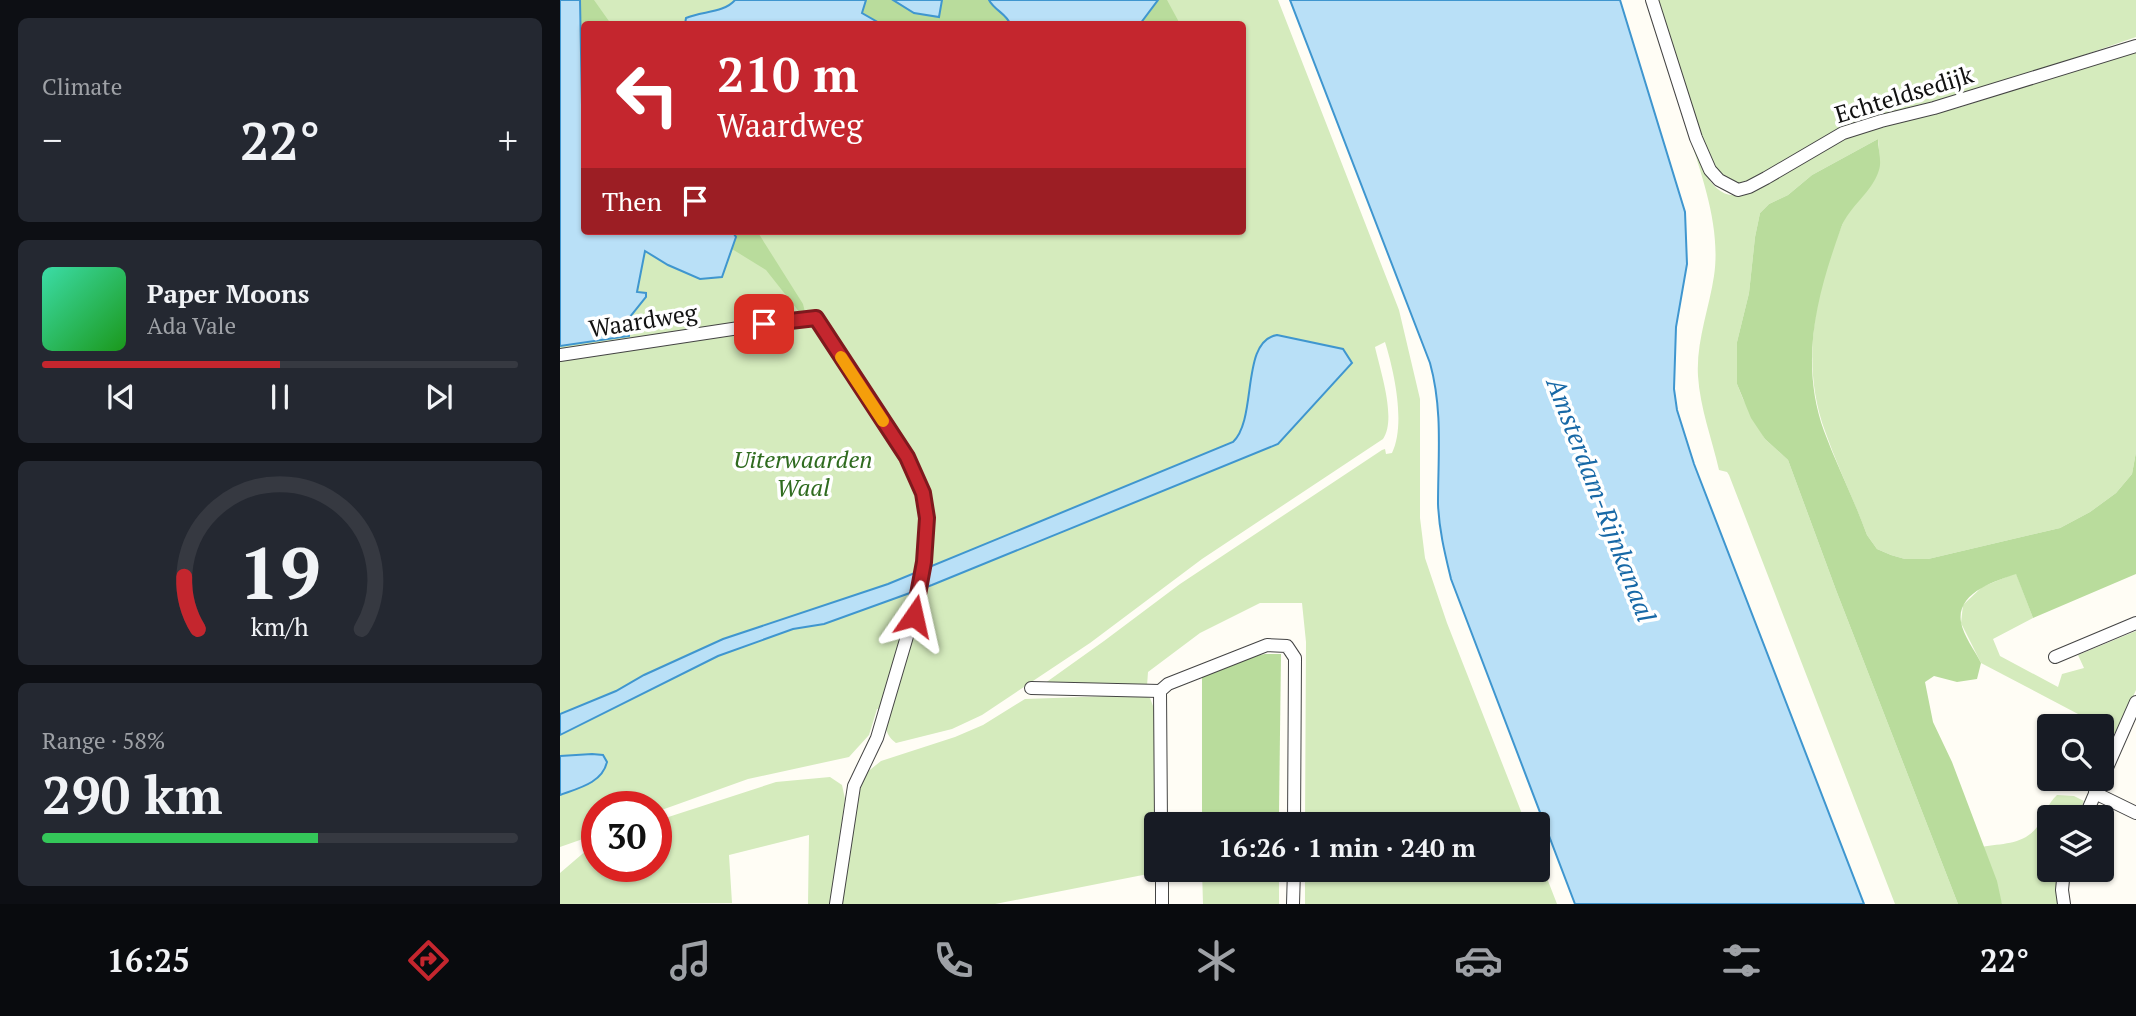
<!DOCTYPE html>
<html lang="en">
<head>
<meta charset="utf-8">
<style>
  body { margin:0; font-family:"PT Serif",serif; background:#242831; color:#f1f3f6; height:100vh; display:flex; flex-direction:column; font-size:26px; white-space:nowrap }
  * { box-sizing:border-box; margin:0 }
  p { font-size:23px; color:#9ea1a6 }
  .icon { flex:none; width:38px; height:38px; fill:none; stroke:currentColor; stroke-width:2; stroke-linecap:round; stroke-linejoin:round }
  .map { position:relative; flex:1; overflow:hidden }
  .side { display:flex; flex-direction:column; gap:18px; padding:18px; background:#0d0f14; width:560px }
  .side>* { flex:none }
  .banner { position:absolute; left:21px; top:21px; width:665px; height:214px; border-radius:7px; box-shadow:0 2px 5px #0004; background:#c4262e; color:#fff; overflow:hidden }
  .fabs { position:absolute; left:1477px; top:714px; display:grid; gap:14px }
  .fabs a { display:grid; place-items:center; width:77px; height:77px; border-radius:7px; background:#171b24; box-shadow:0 2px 5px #0004; font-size:35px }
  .speed { position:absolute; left:21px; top:791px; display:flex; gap:14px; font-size:35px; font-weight:700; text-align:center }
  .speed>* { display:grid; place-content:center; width:91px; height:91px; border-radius:50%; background:#171b24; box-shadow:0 2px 5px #0004; line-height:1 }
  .speed .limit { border:10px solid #d22; background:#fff; color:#111 }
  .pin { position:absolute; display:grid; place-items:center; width:60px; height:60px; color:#fff; margin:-30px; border-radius:14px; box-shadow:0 4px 10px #0006 }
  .me { position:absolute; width:77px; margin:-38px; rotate:11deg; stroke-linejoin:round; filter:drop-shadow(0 0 5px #0008) }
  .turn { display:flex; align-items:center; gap:24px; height:147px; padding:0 21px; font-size:32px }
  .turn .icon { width:91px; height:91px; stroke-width:2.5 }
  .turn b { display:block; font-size:49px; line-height:60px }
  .then { display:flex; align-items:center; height:66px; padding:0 21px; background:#0003; gap:14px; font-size:26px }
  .big { font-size:52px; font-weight:700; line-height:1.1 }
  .side .widget { flex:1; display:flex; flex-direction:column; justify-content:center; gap:10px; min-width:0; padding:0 24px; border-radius:10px; background:#242831 }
  .side .dial { align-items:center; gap:0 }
  .dial svg { height:182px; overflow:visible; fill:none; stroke:#363941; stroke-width:7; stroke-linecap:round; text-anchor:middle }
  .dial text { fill:#f1f3f6; stroke:none }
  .song { display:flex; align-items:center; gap:21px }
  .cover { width:84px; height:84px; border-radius:10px; background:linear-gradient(135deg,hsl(160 70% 55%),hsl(120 70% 35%)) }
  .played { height:7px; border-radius:4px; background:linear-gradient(90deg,#c4262e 50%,#363941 50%) }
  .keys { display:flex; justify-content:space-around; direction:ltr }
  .heat { display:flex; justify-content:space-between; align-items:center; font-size:38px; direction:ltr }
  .charge { height:10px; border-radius:5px; background:linear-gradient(90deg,#34c759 58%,#363941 0) }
  .trip { position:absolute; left:584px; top:812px; width:406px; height:70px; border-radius:7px; background:#171b24; box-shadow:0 2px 5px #0004; font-weight:700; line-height:70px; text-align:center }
  .dock { display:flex; height:112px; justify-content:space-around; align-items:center; background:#090b0e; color:#9ea1a6 }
  .dock .icon { width:49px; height:49px }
  .dock .current { color:#c4262e }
  .dock b { font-size:32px; color:#f1f3f6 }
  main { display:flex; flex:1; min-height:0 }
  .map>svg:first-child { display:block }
</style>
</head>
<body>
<main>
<section class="side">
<div class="widget"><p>Climate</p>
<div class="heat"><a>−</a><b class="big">22°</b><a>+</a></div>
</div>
<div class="widget">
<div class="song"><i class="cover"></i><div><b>Paper Moons</b><p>Ada Vale</p></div></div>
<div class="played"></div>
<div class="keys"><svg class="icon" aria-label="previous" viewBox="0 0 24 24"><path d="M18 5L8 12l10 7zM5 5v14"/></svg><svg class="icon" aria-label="pause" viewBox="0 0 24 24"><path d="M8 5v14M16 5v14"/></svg><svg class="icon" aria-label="next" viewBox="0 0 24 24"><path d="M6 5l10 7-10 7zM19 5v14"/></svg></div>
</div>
<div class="widget dial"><svg viewBox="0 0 100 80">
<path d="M14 69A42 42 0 1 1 86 69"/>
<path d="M14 69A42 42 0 0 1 8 46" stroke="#c4262e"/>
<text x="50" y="56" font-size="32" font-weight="700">19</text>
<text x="50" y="72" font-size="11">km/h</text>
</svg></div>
<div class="widget"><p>Range · 58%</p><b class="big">290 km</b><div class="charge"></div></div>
</section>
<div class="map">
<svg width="1576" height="904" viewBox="0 0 1576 904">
  <rect width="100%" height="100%" fill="#fffdf5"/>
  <g fill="#d5ebbd" fill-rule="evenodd">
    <path d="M0,0H718L839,310L860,399V518L865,558L887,623L966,824H745L746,642L742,603H700L640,633L588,672L587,686H481L544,641L620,584L822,450L825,449L826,454L832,453C846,424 834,371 825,342L815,347C820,370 837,419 823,439L642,559L530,643L422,715L392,729L336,743C324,735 324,722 327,709H317L309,735L289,757L188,779L96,812V807H37V834L0,847ZM24,24H682V231H24Z"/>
    <path d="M1097,0H1576V37L1405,96L1335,113L1187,184C1169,185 1162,175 1150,162Z"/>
    <path d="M1576,50V452L1572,474L1556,493L1530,512L1500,528L1368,559H1345L1331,555L1317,549L1307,535C1294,500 1277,466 1265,431C1240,363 1255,288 1283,223C1300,184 1325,193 1318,139L1252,175L1228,195L1209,204L1200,213L1195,237L1189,293L1177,342V384L1183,399L1205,439L1228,460L1276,590L1398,904H1335L1169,475L1167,472L1159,470C1152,439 1140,408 1138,376C1136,342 1149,309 1154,276C1161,229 1143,179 1129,135C1139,156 1148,198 1177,195L1287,135L1318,125L1398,108Z"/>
    <path d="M1456,573L1473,618L1433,639L1440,656L1498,687L1502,674L1524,668L1518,655L1576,631V690L1556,734L1421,663L1401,623L1403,605L1422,587Z"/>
    <path d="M579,695L590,698L596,714L598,872L435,904H279L301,777L321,761L395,737L423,725L465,699Z"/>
    <path d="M270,777L282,785L285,799L270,904H248L249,835L169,855L172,903L0,904V873L35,843H37V866H96V821L216,782Z"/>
    <path d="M1497,795L1514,796L1524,801L1517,817H1489V870H1499L1497,904H1442L1422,847C1444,843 1466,845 1479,824C1486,814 1487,804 1497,795Z"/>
    <path d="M719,813V824H642V816Z"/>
    <path d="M978,855L997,904H745V870H978Z"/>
    <path d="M642,870H719V904H643Z"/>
  </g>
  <g fill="#b9dc9c">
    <path d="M20,0H34L51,24H24V106H22Z"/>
    <path d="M306,0H333L354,13L379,16L382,0H429C434,10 447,14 450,24H321L302,13Z"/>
    <path d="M598,0H607L620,24H580Z"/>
    <path d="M1318,139C1318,149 1322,161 1319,170C1312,193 1289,206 1281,228C1257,295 1239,361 1264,431C1277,466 1294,499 1307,535L1317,549L1331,555L1345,559H1368L1500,528L1530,512L1556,493L1572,474L1576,452V574L1473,618L1456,574C1435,581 1396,593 1401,622C1403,635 1415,651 1421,663L1417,679L1397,682L1374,676L1365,682L1373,722L1392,762L1437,881L1442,904H1398L1276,590L1228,460L1205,439L1191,418L1177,384V342L1189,293L1195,237L1200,213L1209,204L1228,195L1252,175Z"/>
    <path d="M172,231H197L243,304L245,312L240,313L206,270L172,249L176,237Z"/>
    <path d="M705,654H721L719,813L642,816V675L695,656Z"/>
  </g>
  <g fill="#b9e0f7" stroke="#3f96cf" stroke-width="2">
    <path d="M0,0H20L22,105L24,106V231H172L176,237L162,277L140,279L108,265L85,251L77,292L86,293V297L69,318V336L0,346Z"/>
    <path d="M175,0H306L302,13L321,24H125L126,18C142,11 164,13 175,0Z"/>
    <path d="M333,0H382L379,17L354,13Z"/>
    <path d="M429,0H598L580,24H450C447,14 434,10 429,0Z"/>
    <path d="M730,0H1060L1125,212L1127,264L1116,327L1114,389L1117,410L1134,464L1304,904H1015L891,579C885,554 879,530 878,504C878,456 883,410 870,363Z"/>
    <path d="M717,335L783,349L792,363L718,444L372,585L264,624L233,629L158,656L0,735V714L56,691L84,675L163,639L328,584L673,442C698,418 680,341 717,335Z"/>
    <path d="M32,754L43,755L47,762C42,783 19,788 0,795V756Z"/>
  </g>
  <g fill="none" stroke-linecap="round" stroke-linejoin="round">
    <defs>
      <g id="minor">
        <path d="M1092,0L1136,138L1150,170L1159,180L1178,190L1189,187L1206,178L1283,133L1321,121L1374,108L1576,46"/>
        <path d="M0,355L179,328L256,318L347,457L363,493L367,518L364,562L353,616L317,738L294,786L276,904"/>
        <path d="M1495,657L1576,623"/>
        <path d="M471,688L600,691L608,684L707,645L727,646L735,658L734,824"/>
        <path d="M600,691L601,824"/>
        <path d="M1542,779L1576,702"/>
        <path d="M1535,793L1576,813"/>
        <path d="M1525,817L1537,789"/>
        <path d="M602,870V904"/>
        <path d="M733,904L734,870"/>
        <path d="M1504,904L1502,890L1504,870"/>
      </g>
    </defs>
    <use href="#minor" stroke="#444" stroke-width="14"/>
    <use href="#minor" stroke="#fff" stroke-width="12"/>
  </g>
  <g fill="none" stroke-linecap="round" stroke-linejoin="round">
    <defs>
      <path id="route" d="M204,324L256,318L347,457L363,493L367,518L364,562L354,616"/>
    </defs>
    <use href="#route" stroke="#7f191e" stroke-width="18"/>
    <use href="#route" stroke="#c4262e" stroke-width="12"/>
    <path stroke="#f59e0b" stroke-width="12" d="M281,357L323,421"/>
  </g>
  <g text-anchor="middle" stroke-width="7" stroke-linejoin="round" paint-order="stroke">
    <g font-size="24" fill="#111" stroke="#fff">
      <text transform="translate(1344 95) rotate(-17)" y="8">Echteldsedijk</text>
      <text transform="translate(83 321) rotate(-9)" y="8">Waardweg</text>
    </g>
    <g font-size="24" font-style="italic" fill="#2f6b1f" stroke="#fff">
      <text x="243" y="468">Uiterwaarden<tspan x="243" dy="28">Waal</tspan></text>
    </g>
    <g font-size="26" font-style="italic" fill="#1768a6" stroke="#fff">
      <text transform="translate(1041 500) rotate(69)" y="9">Amsterdam-Rijnkanaal</text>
    </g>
  </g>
</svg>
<div class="fabs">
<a><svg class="icon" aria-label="search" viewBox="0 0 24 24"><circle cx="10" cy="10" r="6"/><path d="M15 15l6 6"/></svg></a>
<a><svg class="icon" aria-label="layers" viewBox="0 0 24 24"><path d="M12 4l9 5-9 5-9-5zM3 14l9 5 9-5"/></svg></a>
</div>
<div class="speed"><div class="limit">30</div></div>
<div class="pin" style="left:204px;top:324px;background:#d93025"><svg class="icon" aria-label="arrive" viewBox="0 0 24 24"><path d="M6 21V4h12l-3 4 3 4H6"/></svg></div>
<svg class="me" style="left:354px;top:616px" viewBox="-20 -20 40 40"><path d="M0-17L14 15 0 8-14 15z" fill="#c4262e" stroke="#fff" stroke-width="4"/></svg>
<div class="trip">16:26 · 1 min · 240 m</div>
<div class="banner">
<div class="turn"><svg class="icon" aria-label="left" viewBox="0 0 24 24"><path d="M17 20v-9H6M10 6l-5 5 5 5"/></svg><div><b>210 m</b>Waardweg</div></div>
<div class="then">Then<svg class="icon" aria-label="arrive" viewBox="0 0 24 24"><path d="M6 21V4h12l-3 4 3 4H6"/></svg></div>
</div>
</div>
</main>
<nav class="dock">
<b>16:25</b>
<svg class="icon current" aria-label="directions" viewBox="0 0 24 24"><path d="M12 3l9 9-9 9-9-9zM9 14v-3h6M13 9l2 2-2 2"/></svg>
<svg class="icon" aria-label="music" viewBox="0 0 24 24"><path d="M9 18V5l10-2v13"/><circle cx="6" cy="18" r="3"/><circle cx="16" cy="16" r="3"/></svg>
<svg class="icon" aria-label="phone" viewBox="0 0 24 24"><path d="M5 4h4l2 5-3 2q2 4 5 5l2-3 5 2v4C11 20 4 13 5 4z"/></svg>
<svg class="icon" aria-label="climate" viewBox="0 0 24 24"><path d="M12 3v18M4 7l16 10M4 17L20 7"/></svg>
<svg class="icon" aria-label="car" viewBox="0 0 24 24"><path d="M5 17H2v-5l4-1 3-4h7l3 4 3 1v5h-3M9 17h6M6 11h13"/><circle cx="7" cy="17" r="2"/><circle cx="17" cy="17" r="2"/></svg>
<svg class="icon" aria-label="filters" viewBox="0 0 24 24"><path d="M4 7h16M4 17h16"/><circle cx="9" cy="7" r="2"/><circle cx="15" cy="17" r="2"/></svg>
<b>22°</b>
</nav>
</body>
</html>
